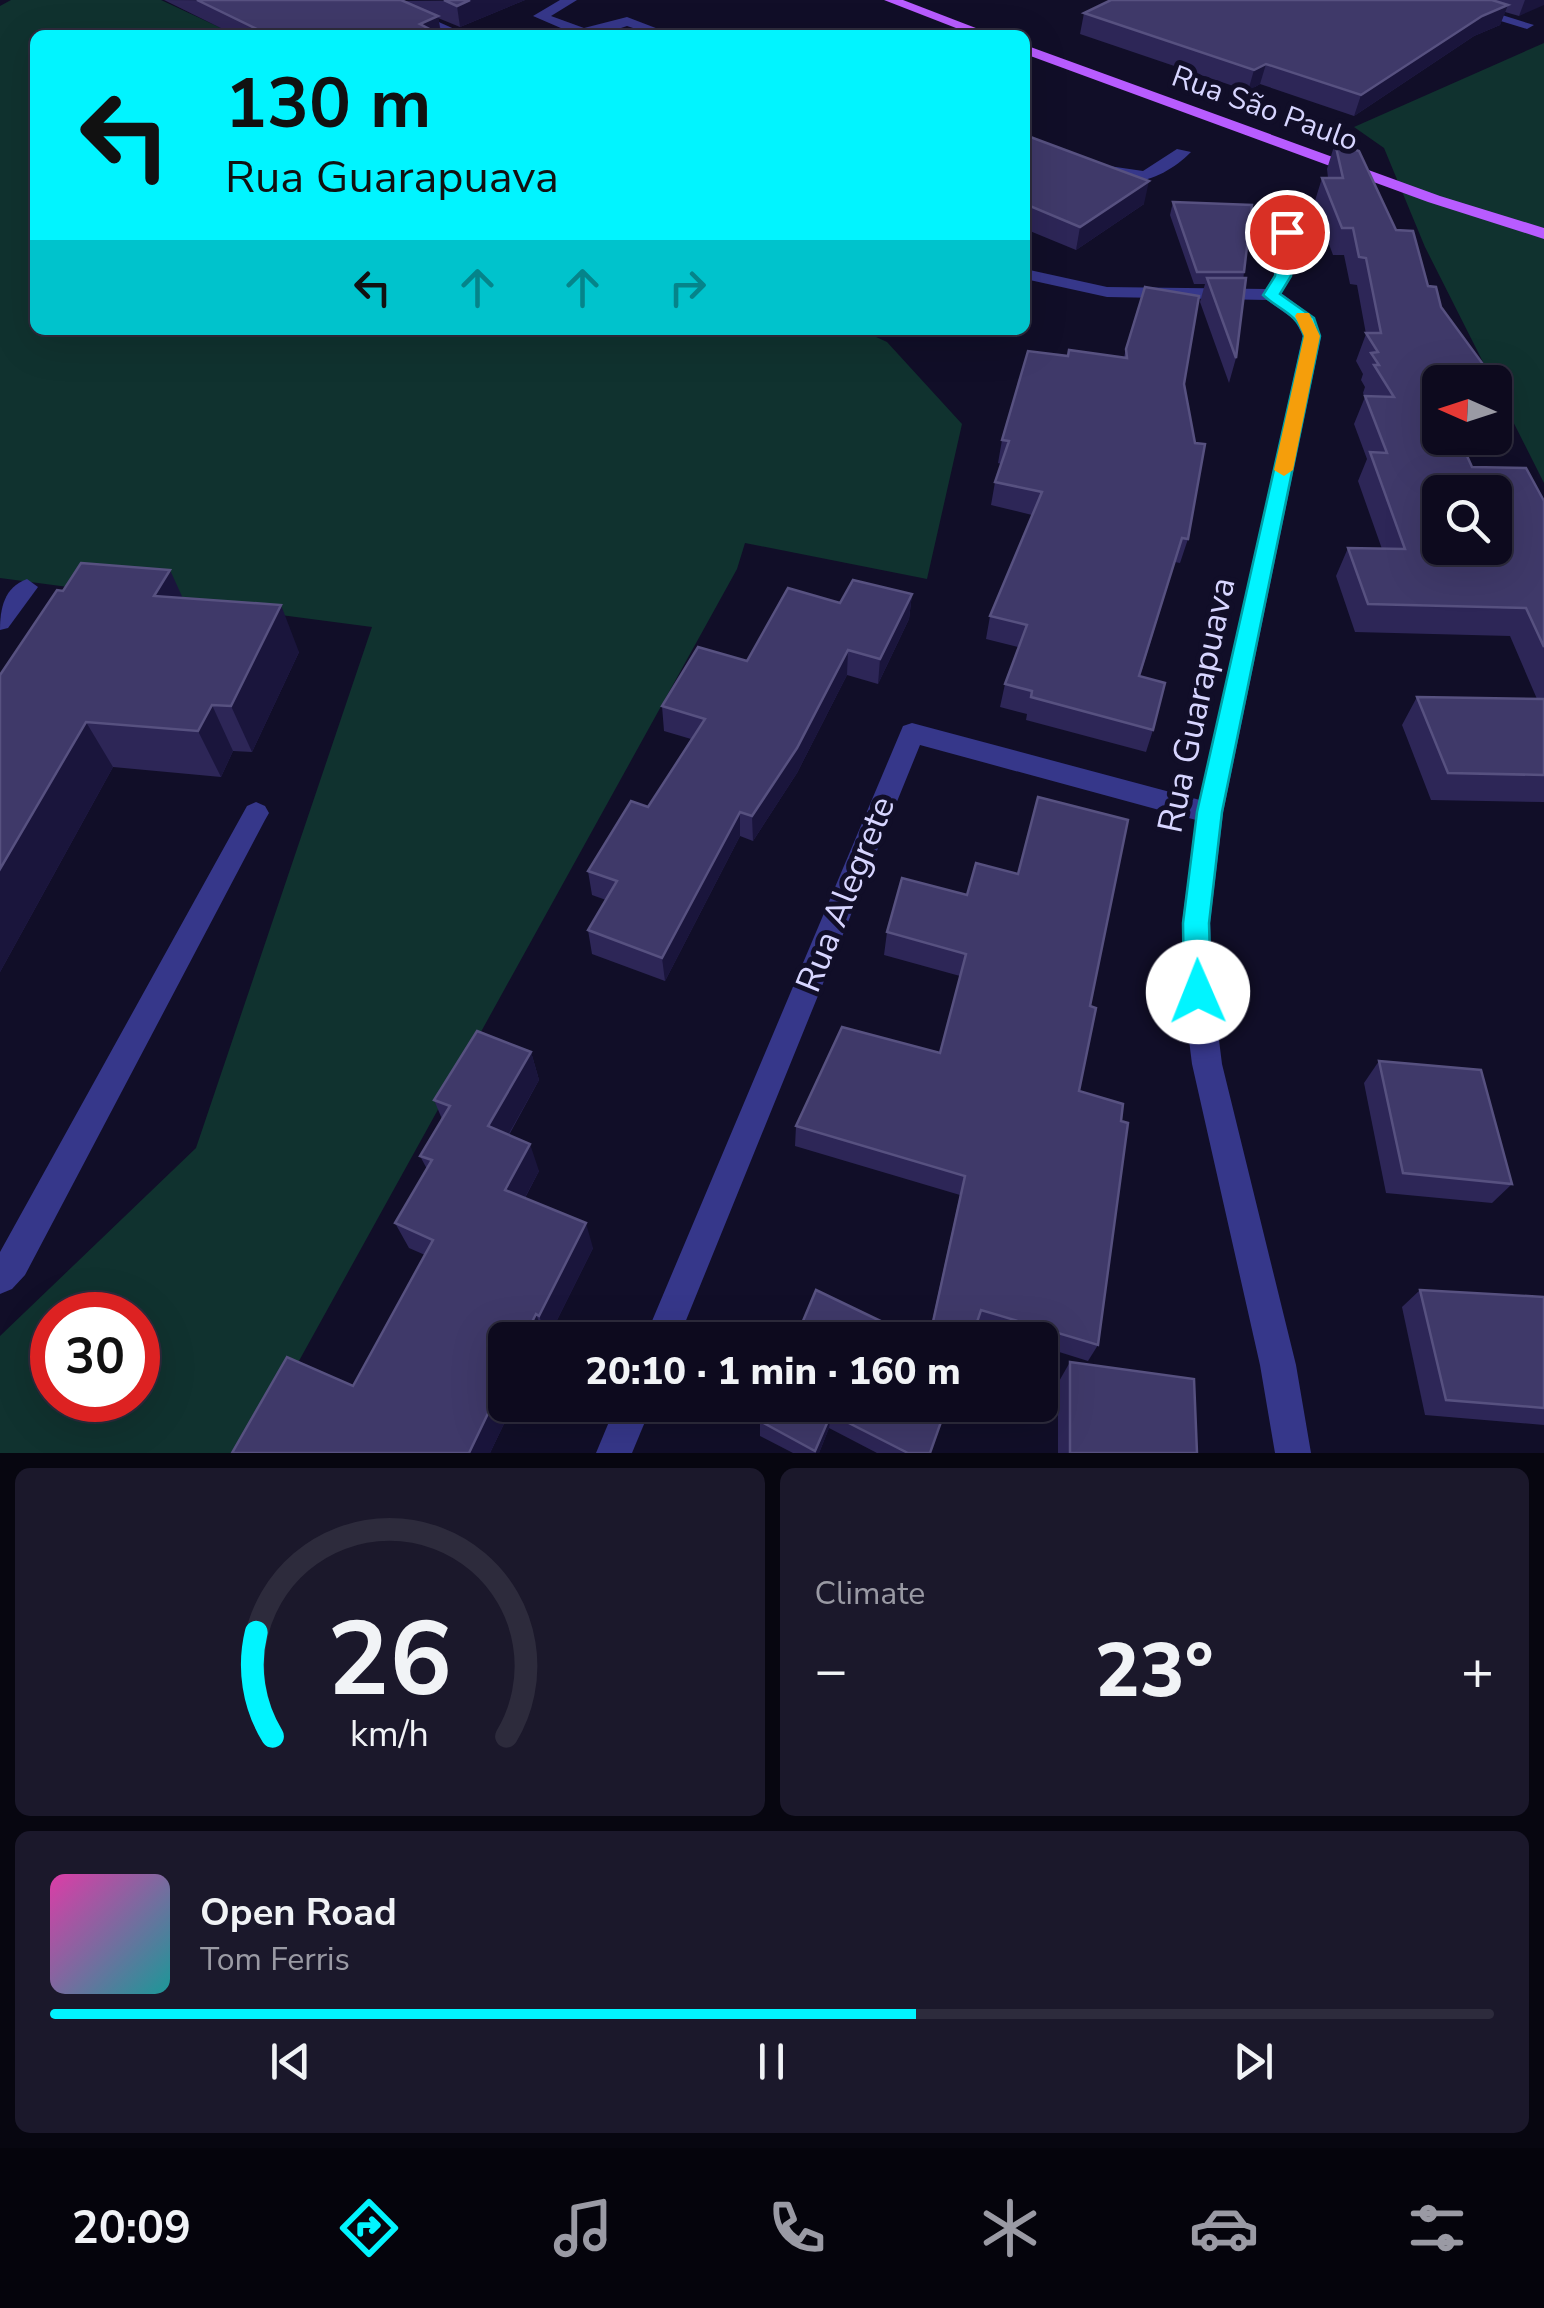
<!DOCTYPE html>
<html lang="en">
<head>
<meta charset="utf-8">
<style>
  body { margin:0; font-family:"Nunito Sans",sans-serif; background:#1b182b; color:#f1f3f6; height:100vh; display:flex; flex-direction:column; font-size:38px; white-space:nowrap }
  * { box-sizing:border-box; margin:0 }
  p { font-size:32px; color:#9a9aa4 }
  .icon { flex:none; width:55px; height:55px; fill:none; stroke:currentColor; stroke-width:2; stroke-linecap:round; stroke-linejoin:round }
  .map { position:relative; height:1453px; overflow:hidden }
  .side { display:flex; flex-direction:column; gap:15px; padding:15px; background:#070610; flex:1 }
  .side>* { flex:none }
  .hud { position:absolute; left:30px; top:30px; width:1000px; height:305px; border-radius:15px; box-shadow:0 10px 40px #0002,0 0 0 2px #2d2b3c; background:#01f4ff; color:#111; overflow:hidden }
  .needle { width:65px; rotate:273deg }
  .tools { position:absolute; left:1422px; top:365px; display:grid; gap:20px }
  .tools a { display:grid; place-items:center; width:90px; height:90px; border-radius:15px; background:#0d0a1e; box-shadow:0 10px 40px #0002,0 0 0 2px #2d2b3c; font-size:50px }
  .speed { position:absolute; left:30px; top:1292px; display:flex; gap:20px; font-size:50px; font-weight:700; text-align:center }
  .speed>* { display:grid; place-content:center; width:130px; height:130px; border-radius:50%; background:#0d0a1e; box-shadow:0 10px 40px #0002,0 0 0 2px #2d2b3c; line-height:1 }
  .speed .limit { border:15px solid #d22; background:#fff; color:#111 }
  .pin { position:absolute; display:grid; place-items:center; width:85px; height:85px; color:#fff; margin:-42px; border:5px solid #fff; border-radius:50%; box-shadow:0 2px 10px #0007 }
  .me { position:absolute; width:110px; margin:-55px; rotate:359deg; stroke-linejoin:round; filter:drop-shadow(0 0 8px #0008) }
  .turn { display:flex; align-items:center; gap:35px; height:210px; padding:0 30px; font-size:45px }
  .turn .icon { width:130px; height:130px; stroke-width:2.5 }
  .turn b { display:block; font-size:70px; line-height:85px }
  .lanes { display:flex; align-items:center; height:95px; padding:0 30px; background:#0003; justify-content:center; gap:50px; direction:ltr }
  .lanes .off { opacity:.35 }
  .big { font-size:75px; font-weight:800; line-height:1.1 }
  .side .widget { flex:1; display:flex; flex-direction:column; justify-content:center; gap:15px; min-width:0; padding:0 35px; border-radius:15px; background:#1b182b }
  .side .dial { align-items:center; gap:0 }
  .dial svg { height:260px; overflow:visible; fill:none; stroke:#2d2b3c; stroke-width:7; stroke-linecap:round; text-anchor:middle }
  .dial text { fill:#f1f3f6; stroke:none }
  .song { display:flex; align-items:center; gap:30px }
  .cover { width:120px; height:120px; border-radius:15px; background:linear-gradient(135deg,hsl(320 70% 55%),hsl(180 70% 35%)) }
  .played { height:10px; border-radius:5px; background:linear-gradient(90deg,#01f4ff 60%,#2d2b3c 60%) }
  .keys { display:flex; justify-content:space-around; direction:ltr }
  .heat { display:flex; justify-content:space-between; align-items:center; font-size:55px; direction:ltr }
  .side .tiles { flex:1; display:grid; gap:15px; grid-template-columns:1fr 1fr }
  .widget:last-child { grid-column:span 2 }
  .trip { position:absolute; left:488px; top:1322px; width:570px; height:100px; border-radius:15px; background:#0d0a1e; box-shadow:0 10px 40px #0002,0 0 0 2px #2d2b3c; font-weight:800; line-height:100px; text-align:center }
  .tab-bar { display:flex; height:160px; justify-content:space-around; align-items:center; background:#05040c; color:#9a9aa4 }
  .tab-bar .icon { width:70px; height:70px }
  .tab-bar .selected { color:#01f4ff }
  .tab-bar b { font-size:45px; color:#f1f3f6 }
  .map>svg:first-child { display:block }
</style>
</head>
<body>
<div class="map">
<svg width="1544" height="1453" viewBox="0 0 1544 1453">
  <rect width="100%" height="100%" fill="#110e28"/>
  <g fill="#10322f" fill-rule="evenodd">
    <path d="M11,0H161L236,35H35V330H861L887,342L962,424L927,579L745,543L737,569L248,1453H0V1336L196,1148L372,627L0,578V6ZM52,1315H138V1400H52Z"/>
    <path d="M1544,43V483L1425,247L1384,148L1354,127Z"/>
  </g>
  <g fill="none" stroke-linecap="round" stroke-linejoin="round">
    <g fill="#36378a" fill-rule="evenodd">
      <path d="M371,0H389L468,35H449Z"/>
      <path d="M560,0H577L551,16L584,28L627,17L674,35H654L627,26L600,35H577L533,16Z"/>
      <path d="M1432,0H1454L1534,25L1527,29Z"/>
      <path d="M1177,149L1191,152C1167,176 1131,193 1101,171L1109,166L1143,171Z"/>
      <path d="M1287,227L1295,232L1292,276L1281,293L1308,313L1321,336L1223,813L1210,923L1213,992L1222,1064L1296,1365L1311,1453H1275L1260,1365L1192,1064L1183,992L1182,923L1196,820L920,745L678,1340H644L903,726L912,723L1200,800L1303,336L1295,320L1267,300L1107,297L1025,279V269L1107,287L1266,289L1274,276L1279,232Z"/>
      <path d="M27,579L38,587L8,628L0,630C0,609 4,587 27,579Z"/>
      <path d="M256,802L265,806L269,813L265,820L25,1275L12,1289L0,1294V1252L247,806Z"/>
      <path d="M616,1405H652L632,1453H596Z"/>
    </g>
    <g fill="#b85cff" fill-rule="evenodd">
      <path d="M884,0H903L994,35H974Z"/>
      <path d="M1025,45L1440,196L1544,228V239L1428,202L1025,54Z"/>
    </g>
  </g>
  <g fill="#2d2657">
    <path d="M164,0L403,1L525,0L460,27L438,18L442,35H235Z"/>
    <path d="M1111,0H1544L1519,16L1505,12L1500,25L1474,36L1354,116L1260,84L1248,91L1080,34L1084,13Z"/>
    <path d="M1025,135L1144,204L1076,250L1025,229Z"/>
    <path d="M1335,143L1396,230L1441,307L1488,371L1482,382H1440V438L1472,467L1544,501V802L1431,800L1402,725L1417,697L1537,699L1510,636L1355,632L1336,576L1348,548L1382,549L1358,481L1367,459L1354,424L1365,397L1363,393L1365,387L1361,380L1363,374L1356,361L1366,334L1357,285L1350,284L1344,255H1333L1314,204L1322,178H1328L1327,169Z"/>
    <path d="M1173,202L1244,272L1236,358L1229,383L1200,302L1205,284H1194L1170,215Z"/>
    <path d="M1126,349L1184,384L1188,539L1180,563L1175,562L1140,676L1153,730L1146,752L1026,720L1027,714L1000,707L1005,684L1018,647L986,639L990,616L1032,515L991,505L995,482L1001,464L998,463L1002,440L1067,356L1124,357Z"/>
    <path d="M912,594L909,619L878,684L847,675L797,773L753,841L740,836L665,981L592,954L588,930L606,900L592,895L588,871L648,807L691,739L664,731L662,706L747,661Z"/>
    <path d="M183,598L299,652L252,752L233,751L221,777L113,767L0,972V675Z"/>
    <path d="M902,878L1090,1006L1079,1091L1098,1345L1088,1361L1040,1346V1340H1019L975,1326L970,1340H928L960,1195L795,1146L796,1126L940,1053L960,976L884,955L887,932Z"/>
    <path d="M531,1052L539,1080L509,1135L539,1171L525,1198L593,1248L548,1338L545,1337L543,1340H505L513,1405L490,1453H232L353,1386L425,1255L409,1248L395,1223L427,1169L420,1156L442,1119L434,1100Z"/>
    <path d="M1379,1061L1512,1184L1492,1203L1386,1193L1364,1083Z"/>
    <path d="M1420,1290L1544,1297V1425L1425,1415L1402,1307Z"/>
    <path d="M1070,1362L1197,1453H1058V1383Z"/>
    <path d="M767,1405H947L930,1453H877L829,1428L819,1453H793L760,1436V1421Z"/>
  </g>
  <g fill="#1a153c">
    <path d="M470,0H525L460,27L457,6Z"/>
    <path d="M1525,0H1544V5L1519,16Z"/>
    <path d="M1508,5L1500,25L1474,36L1354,116L1361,95L1482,16Z"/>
    <path d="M438,16L441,35L420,24Z"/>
    <path d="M1266,64L1260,84L1248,91L1254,70Z"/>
    <path d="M1149,181L1144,204L1076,250L1080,227Z"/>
    <path d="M170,570L191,616L154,596Z"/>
    <path d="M912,594L909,619L878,684L880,659Z"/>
    <path d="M281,605L299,652L252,752L231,706Z"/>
    <path d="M848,650L847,675L797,773L753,841L752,816Z"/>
    <path d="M212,705L233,751L221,777L198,731Z"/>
    <path d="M86,722L113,767L0,972V869Z"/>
    <path d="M740,812V836L665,981L662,958Z"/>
    <path d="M531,1052L539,1080L498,1153L488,1126Z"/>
    <path d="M530,1144L539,1171L515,1216L505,1190Z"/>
    <path d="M586,1223L593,1248L548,1338L539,1316Z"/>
    <path d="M536,1314L545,1337L543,1340H523Z"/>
    <path d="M505,1378V1405H513L490,1453H469Z"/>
    <path d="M831,1414L829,1428L819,1453H815Z"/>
  </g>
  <g fill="#3f3969" stroke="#575180" stroke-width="2.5" fill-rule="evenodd">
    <path d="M197,0H401L438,16L420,24L441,35H269Z"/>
    <path d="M444,0H470L457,6Z"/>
    <path d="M1111,0H1492L1508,5L1482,16L1361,95L1266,64L1254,70L1084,13Z"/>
    <path d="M1025,135L1149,181L1080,227L1025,204Z"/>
    <path d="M1335,143L1359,151L1396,230L1413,231L1428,286L1436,287L1441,307L1488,371L1431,374L1440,395V438H1459L1472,467L1526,468L1544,501V647L1526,608L1368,604L1348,548L1405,549L1370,452L1387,453L1365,396L1394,397L1374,365H1379L1371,353L1378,352L1366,333H1381L1366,258L1359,257L1353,228H1342L1322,178H1343ZM1440,492H1495V548H1440Z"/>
    <path d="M1173,202L1252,205L1244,272H1197Z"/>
    <path d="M1207,278H1246L1236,358Z"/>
    <path d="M1145,287L1199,296L1184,384L1195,443L1205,444L1188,539L1182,538L1139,676L1165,683L1153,730L1031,697L1032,691L1005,684L1027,625L990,616L1042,492L995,482L1009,441L1002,440L1028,351L1068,356L1069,350L1127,358L1126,349Z"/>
    <path d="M81,563L170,570L154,596L281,605L231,706L212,705L198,731L86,722L0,869V675L57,590L63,591Z"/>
    <path d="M853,580L912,594L880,659L848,650L797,748L752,816L740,812L662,958L588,930L617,881L588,871L631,801L648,807L705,719L662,706L698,647L747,661L788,588L840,603Z"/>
    <path d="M1417,697L1544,699V775L1448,773Z"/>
    <path d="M1038,797L1128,820L1090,1006L1096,1008L1079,1091L1123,1104L1121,1121L1128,1123L1098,1345L981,1310L971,1340H929L965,1176L796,1126L842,1027L940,1053L966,954L887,932L902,878L967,895L976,863L1018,874Z"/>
    <path d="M477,1031L531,1052L488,1126L530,1144L505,1190L586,1223L539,1316L536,1314L523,1340H505V1378L469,1453H232L287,1357L353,1386L433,1240L395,1223L432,1160L420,1156L450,1106L434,1100Z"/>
    <path d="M1379,1061L1481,1070L1512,1184L1403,1173Z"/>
    <path d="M816,1290L920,1340H795Z"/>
    <path d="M1420,1290L1544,1297V1408L1446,1400Z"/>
    <path d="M1070,1362L1194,1379L1197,1453H1070Z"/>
    <path d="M767,1405H947L930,1453H908L831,1414L815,1451L760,1421Z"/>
  </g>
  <path fill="#01f4ff" stroke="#019fa6" stroke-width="2.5" d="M1282,228L1295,232L1291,276L1280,294L1314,318L1320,336L1222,812L1209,923L1211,992L1207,1001L1198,1004L1188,1001L1184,992L1183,923L1197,812L1304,336C1297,313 1279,310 1263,295L1275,276Z"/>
  <path fill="#f59e0b" d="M1297,313H1309L1320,336L1293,470L1284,476L1274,470L1304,336L1295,316Z"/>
  <g text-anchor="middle" stroke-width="10" stroke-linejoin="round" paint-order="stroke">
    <g font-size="30" fill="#d7d5ff" stroke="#110e28">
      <text transform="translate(1265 108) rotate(20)" y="10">Rua São Paulo</text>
    </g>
    <g font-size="35" fill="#d7d5ff" stroke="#110e28">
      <text transform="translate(1196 705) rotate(-78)" y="12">Rua Guarapuava</text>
      <text transform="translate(845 894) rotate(-68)" y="12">Rua Alegrete</text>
    </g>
  </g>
</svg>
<div class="tools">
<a><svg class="needle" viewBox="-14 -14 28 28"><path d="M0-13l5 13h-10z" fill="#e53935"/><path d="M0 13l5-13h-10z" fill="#9a9aa4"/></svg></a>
<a><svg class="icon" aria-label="search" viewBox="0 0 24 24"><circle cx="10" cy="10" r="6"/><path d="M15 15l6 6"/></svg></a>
</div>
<div class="speed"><div class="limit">30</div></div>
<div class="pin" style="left:1287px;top:232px;background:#d93025"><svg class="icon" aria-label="arrive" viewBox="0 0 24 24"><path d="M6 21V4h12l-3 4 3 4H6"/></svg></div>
<svg class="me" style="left:1198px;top:992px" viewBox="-20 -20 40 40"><circle r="19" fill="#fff"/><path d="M0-13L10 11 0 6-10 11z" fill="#01f4ff"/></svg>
<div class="trip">20:10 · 1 min · 160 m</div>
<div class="hud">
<div class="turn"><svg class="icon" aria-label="left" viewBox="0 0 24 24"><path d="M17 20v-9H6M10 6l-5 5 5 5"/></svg><div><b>130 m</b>Rua Guarapuava</div></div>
<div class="lanes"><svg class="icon" aria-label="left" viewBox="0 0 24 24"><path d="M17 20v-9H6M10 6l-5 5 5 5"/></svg><svg class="icon off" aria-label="ahead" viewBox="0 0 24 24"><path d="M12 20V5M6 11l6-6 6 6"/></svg><svg class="icon off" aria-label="ahead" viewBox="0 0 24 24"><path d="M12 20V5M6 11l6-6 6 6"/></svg><svg class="icon off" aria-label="right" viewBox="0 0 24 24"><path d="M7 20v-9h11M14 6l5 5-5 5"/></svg></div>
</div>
</div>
<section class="side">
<div class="tiles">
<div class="widget dial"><svg viewBox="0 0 100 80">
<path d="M14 69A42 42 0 1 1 86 69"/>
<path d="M14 69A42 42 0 0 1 9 37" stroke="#01f4ff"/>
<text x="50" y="56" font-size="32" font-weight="700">26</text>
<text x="50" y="72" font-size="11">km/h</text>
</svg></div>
<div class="widget"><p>Climate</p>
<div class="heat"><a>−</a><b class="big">23°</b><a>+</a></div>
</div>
<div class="widget">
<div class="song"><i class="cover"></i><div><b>Open Road</b><p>Tom Ferris</p></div></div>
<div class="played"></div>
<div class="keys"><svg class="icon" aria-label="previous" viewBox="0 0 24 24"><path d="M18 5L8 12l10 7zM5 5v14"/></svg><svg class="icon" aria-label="pause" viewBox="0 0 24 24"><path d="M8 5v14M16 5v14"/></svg><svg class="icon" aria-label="next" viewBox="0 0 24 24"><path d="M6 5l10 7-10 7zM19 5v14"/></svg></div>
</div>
</div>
</section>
<nav class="tab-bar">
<b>20:09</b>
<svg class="icon selected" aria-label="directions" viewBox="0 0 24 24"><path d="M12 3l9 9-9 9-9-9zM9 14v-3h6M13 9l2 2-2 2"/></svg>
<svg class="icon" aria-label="music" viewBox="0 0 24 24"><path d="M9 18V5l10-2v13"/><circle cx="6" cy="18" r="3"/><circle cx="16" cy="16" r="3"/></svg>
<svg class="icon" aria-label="phone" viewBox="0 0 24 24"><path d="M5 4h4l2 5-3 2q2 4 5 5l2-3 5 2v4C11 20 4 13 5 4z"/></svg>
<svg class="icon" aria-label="climate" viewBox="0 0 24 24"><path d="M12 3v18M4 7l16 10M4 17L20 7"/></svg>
<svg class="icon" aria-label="car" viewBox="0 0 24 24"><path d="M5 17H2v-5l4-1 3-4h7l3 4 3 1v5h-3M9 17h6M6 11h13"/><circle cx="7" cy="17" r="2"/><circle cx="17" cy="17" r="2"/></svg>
<svg class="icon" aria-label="filters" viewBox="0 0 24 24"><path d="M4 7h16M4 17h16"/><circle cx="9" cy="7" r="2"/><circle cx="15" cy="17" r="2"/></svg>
</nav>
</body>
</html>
